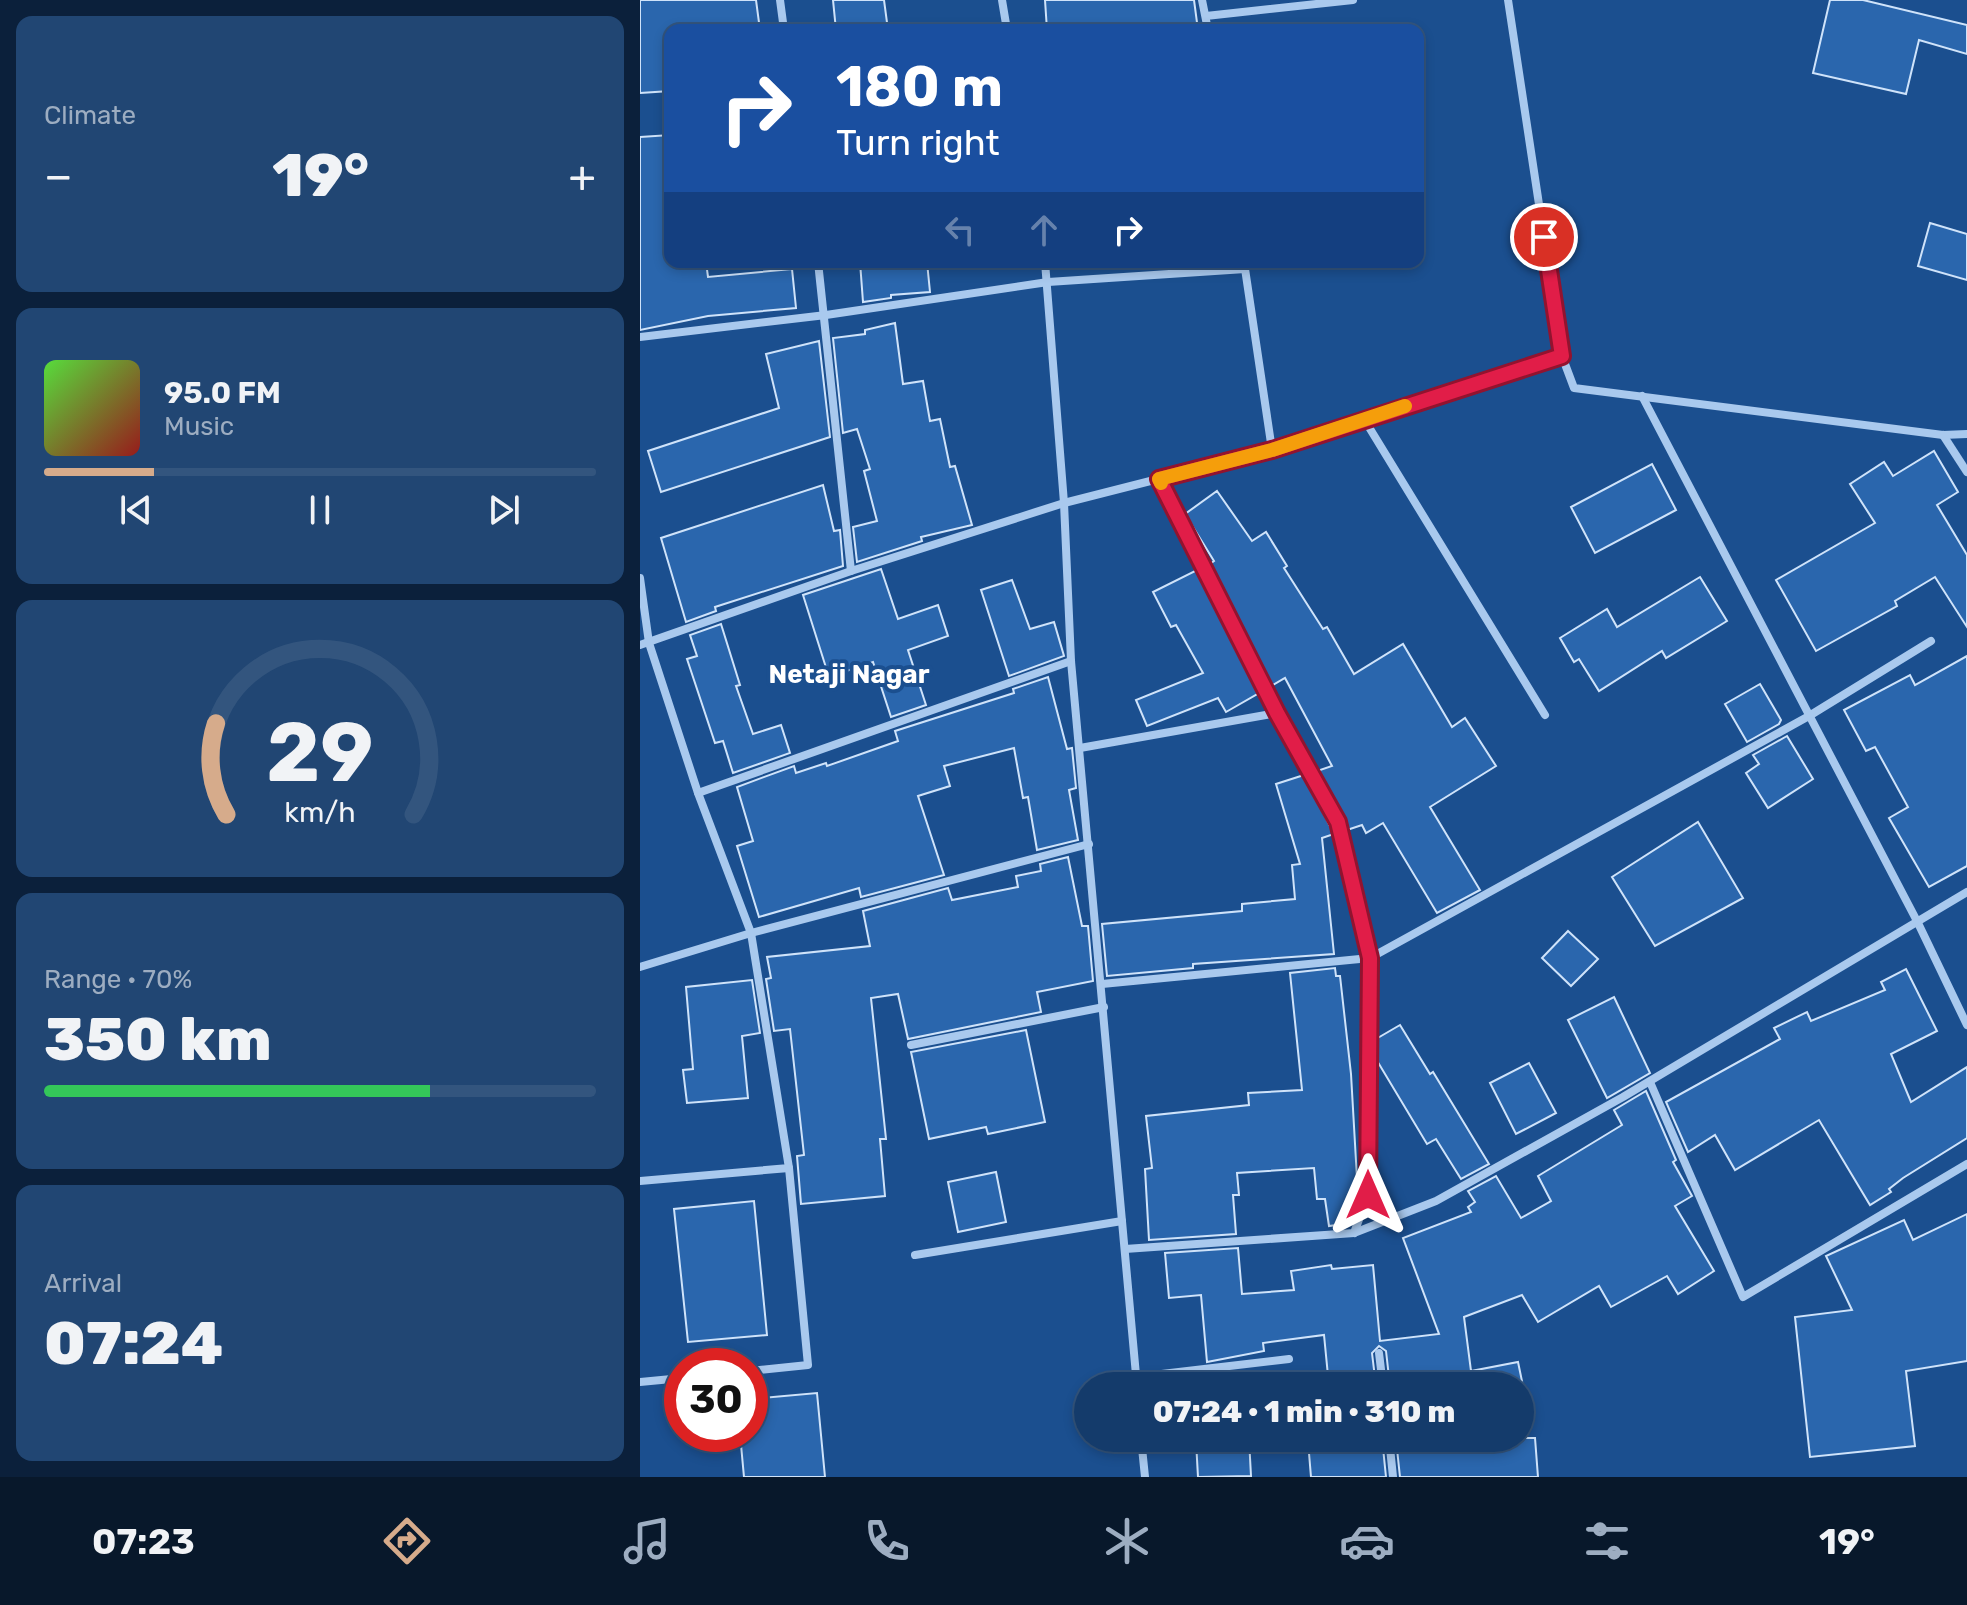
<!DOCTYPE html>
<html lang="en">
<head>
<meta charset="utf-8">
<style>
  body { margin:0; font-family:Rubik,sans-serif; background:#214673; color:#f1f3f6; height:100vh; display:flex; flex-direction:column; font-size:30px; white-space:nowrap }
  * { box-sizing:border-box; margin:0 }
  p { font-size:26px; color:#9dadc1 }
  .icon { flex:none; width:44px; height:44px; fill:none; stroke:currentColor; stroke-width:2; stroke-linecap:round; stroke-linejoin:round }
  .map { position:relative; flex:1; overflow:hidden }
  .details { display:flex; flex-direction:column; gap:16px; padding:16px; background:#0b203b; width:640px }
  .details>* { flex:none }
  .top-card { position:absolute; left:24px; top:24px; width:760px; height:244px; border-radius:16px; box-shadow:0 4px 12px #0003,0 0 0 2px #33557e; background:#1a4fa0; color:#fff; overflow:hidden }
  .speed { position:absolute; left:24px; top:1348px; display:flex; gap:16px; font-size:40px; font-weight:700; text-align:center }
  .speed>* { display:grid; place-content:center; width:104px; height:104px; border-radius:50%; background:#143b6b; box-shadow:0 4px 12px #0003,0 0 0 2px #33557e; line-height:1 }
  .speed .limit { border:12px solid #d22; background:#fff; color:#111 }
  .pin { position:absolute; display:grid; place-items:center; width:68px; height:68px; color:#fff; margin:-34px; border:4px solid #fff; border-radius:50%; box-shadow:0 2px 8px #0007 }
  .me { position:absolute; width:88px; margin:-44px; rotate:0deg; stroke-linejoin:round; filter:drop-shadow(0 0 6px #0008) }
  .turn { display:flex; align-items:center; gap:28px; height:168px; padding:0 40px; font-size:36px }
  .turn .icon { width:104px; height:104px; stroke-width:2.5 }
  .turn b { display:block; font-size:56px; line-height:68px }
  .lanes { display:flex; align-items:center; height:76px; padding:0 40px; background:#0003; justify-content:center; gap:40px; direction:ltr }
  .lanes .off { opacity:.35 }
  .big { font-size:60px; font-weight:800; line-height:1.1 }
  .details .widget { flex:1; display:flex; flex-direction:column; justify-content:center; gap:12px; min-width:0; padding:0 28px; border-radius:16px; background:#214673 }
  .details .dial { align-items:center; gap:0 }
  .dial svg { height:208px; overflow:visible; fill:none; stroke:#33557e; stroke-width:7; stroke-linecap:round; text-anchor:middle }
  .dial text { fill:#f1f3f6; stroke:none }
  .song { display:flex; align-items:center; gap:24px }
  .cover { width:96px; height:96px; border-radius:12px; background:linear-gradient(135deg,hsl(110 70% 55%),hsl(0 70% 35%)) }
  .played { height:8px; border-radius:4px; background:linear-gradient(90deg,#d6ab8b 20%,#33557e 20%) }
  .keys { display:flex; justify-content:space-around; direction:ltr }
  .heat { display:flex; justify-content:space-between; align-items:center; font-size:44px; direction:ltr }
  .charge { height:12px; border-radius:6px; background:linear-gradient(90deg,#34c759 70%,#33557e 0) }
  .trip { position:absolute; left:434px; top:1372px; width:460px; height:80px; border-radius:40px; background:#143b6b; box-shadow:0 4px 12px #0003,0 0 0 2px #33557e; font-weight:800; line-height:80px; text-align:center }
  .tab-bar { display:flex; height:128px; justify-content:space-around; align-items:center; background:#08182b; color:#9dadc1 }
  .tab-bar .icon { width:56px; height:56px }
  .tab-bar .on { color:#d6ab8b }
  .tab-bar b { font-size:36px; color:#f1f3f6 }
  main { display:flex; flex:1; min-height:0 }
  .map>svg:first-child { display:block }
</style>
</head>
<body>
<main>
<section class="details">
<div class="widget"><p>Climate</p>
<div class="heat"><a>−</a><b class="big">19°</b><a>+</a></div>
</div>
<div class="widget">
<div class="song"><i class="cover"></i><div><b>95.0 FM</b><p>Music</p></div></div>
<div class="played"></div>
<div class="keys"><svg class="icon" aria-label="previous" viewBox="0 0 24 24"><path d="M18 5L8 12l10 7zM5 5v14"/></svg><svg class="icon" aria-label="pause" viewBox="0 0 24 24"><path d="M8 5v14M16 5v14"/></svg><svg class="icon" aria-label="next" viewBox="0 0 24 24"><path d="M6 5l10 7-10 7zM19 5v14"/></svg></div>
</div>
<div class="widget dial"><svg viewBox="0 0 100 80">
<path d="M14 69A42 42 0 1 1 86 69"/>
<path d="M14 69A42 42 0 0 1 10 34" stroke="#d6ab8b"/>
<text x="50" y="56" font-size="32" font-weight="700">29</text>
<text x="50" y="72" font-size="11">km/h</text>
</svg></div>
<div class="widget"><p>Range · 70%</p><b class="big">350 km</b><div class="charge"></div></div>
<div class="widget"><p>Arrival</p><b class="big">07:24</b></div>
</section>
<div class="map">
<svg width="1327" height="1477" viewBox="0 0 1327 1477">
  <rect width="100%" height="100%" fill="#1b4f8f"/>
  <g fill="#2a66ad" stroke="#cfe3fa" stroke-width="2">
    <path d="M0,0H116L120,30H30V91L0,93Z"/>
    <path d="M193,0H244L248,30H196Z"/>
    <path d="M405,0H554L558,30H407Z"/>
    <path d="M1190,0H1223L1327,25V54L1279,40L1266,94L1173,73Z"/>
    <path d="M30,135V262H66L68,277L152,269L156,308L68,316L0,330V137Z"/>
    <path d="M1290,223L1327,234V280L1278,266Z"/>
    <path d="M220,262H287L290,292L251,295V298L223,302Z"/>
    <path d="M255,323L263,384L283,381L290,421L300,419L310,467L315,466L332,525L281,537L282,541L217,562L213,527L237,521L224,471L230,469L217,429L203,433L193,338L225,334V330Z"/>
    <path d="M179,341L190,437L21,492L8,451L139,408L126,354Z"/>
    <path d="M1294,451L1318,492L1297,505L1327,555V627L1295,577L1255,601L1257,606L1176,651L1136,580L1235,523L1210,484L1244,462L1253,476Z"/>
    <path d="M1012,464L1036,510L955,553L931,507Z"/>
    <path d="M183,485L194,531L200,530L203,566L75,607L76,611L46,622L21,538Z"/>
    <path d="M577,491L612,541L626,532L647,566L644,568L683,629L687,627L714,674L763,644L812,727L825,718L856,766L790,807L840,890L797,913L743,823L726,833L722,825L707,830L677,771L692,766L645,678L631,686L570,564L574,561L545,514Z"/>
    <path d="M241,569L258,619L298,605L308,636L268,650L286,705L251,717L233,662L189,677L163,595Z"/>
    <path d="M557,570L619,693L586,712L578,698L507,726L496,700L563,673L536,625L531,627L513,592Z"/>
    <path d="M1060,577L1087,621L1026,658L1022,651L959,691L939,659L934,662L920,638L967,609L977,627Z"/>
    <path d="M372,580L390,629L414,622L424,656L369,676L341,590Z"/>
    <path d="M81,624L100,685L96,686L113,734L141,725L150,753L93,773L83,741L75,743L47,659L57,656L50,635Z"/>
    <path d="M1327,656V866L1289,887L1249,818L1268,807L1235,747L1226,751L1204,710L1270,675L1275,685Z"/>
    <path d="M408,677L427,749L432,748L436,788L429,790L438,840L397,850L388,797L383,798L374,748L304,766L310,786L278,796L304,875L221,897L219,888L119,917L97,846L113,841L97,787L154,766L156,773L186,763L187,766L258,741L255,731L374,693L373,689Z"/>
    <path d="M1120,684L1141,720L1139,724L1107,742L1085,704Z"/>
    <path d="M1147,736L1173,779L1128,808L1106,773L1119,764L1113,755Z"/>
    <path d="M664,775L694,834L682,838L694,954L553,964V968L467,976L462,924L602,911V904L655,899L652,865L660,864L636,784Z"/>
    <path d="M1058,822L1103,898L1015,946L972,877Z"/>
    <path d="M428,857L442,926H448L453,981L397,992L401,1012L268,1039L258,994L231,998L246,1139H240L245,1196L161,1204L157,1156L164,1155L150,1029L134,1031L126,979L131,978L127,957L230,946L223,911L308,888L312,900L378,887L376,876L401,871L400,864Z"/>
    <path d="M928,931L958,959L931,986L902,958Z"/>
    <path d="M695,968L696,976H700L711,1074L718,1196H713L715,1211L710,1223L689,1226L685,1199H677L674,1168L597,1173L599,1195H593L596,1234L509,1240L505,1169L512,1168L506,1116L609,1105L608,1093L662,1090L650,973Z"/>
    <path d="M1266,969L1297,1031L1251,1054L1271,1102L1327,1067V1138L1263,1178L1249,1189L1251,1192L1230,1205L1179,1120L1095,1170L1075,1135L1048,1152L1026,1102L1140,1039L1134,1028L1167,1012L1171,1021L1245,990L1241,982Z"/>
    <path d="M112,980L120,1033L102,1036L108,1098L47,1103L43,1070L53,1069L46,987Z"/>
    <path d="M974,997L1010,1073L967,1098L928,1020Z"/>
    <path d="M760,1025L790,1074L793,1072L849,1164L821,1179L796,1139L787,1144L736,1059V1039Z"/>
    <path d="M386,1030L405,1122L348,1134L346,1127L289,1139L271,1052Z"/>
    <path d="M889,1063L916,1113L876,1134L850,1083Z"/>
    <path d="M1006,1091L1036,1160L1033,1162L1052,1196L1035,1206L1074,1271L1038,1294L1027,1276L971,1307L959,1286L898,1322L882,1295L824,1317L831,1371L878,1362L883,1386H750L746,1351L739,1346L732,1353L736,1386H689L684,1335L623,1343L624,1351L567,1362L561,1295L529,1298L525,1253L598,1248L602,1294L654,1290L651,1271L691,1265L692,1269L733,1265L740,1341L799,1334L763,1238L831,1212L828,1207L835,1202L828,1191L856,1176L881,1218L911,1201L898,1176L982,1125L974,1110Z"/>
    <path d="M356,1172L366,1222L318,1232L308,1182Z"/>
    <path d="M114,1201L127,1335L48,1342L34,1209Z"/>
    <path d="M1327,1214V1361L1266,1371L1275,1446L1170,1457L1155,1317L1212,1310L1186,1256L1264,1220L1273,1240Z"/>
    <path d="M602,1372L603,1386H569L568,1376Z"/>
    <path d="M177,1393L185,1477H104L100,1434H110V1399Z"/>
    <path d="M712,1438H742L746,1477H671L669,1453L714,1450Z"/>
    <path d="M850,1438H895L898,1477H760L757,1449L850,1442Z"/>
    <path d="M609,1439L611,1476L558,1477L556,1441Z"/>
  </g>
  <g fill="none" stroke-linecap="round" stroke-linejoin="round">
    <g stroke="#a9c9ee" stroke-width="8">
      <path d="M140,0L144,30"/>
      <path d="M362,0L367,30"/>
      <path d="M562,0L568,30"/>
      <path d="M868,0L922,356L934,388L1303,435L1327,434"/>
      <path d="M566,16L713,0"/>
      <path d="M178,262L211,571"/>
      <path d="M405,262L424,503L431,661L497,1386"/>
      <path d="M604,262L632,450"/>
      <path d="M0,337L186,315L408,282L605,269"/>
      <path d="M1002,396L1278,923L1327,1025"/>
      <path d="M724,419L905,715"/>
      <path d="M1303,435L1327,472"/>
      <path d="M519,479L637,713L698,822L730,958L728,1195L714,1233"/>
      <path d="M0,578L9,643L58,793L111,933L149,1168L0,1181"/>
      <path d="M0,645L211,571L424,503L632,450L922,356"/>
      <path d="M440,748L637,713"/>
      <path d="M58,793L431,661"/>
      <path d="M0,967L111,933L449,844"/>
      <path d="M462,984L730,958L1169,716L1291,641"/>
      <path d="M271,1045L464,1007"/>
      <path d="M1010,1082L1103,1297L1327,1164"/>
      <path d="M485,1249L714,1233L796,1201L983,1097L1327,892"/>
      <path d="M275,1255L482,1221"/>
      <path d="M739,1353L743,1386"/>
      <path d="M110,1371L168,1365L149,1168"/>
      <path d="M496,1377L649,1359"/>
      <path d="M0,1382L42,1378"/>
      <path d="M501,1438L505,1477"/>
      <path d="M749,1438L753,1477"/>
    </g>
  </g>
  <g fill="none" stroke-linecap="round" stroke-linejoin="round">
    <defs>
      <path id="route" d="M728,1195L730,958L698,822L637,713L519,479L632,450L922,356L904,237"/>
    </defs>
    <use href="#route" stroke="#92132f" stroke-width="20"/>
    <use href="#route" stroke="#e11d48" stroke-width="14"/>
    <path stroke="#f59e0b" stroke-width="14" d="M521,483L519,479L632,450L765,406"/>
  </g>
  <g text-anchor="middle" stroke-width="8" stroke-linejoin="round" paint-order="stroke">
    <g font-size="26" font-weight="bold" fill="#fff" stroke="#1b4f8f">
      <text x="209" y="683">Netaji Nagar</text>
    </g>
  </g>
</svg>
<div class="speed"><div class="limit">30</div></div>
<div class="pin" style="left:904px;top:237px;background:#d93025"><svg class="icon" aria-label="arrive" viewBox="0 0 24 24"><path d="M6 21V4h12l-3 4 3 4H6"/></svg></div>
<svg class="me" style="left:728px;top:1195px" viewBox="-20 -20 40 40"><path d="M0-17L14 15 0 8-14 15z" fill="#e11d48" stroke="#fff" stroke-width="4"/></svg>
<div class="trip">07:24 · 1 min · 310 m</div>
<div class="top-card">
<div class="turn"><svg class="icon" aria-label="right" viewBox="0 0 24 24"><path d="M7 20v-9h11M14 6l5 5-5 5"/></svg><div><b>180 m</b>Turn right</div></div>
<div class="lanes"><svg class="icon off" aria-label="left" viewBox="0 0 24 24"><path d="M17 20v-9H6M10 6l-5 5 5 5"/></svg><svg class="icon off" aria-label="ahead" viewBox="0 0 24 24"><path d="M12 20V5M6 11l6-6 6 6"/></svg><svg class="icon" aria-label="right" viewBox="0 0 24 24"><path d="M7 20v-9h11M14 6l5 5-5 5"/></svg></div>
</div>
</div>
</main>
<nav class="tab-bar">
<b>07:23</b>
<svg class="icon on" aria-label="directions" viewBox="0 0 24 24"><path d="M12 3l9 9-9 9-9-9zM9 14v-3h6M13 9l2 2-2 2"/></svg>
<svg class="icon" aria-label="music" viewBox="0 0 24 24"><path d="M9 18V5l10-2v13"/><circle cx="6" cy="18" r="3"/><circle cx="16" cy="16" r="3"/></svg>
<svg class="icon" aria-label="phone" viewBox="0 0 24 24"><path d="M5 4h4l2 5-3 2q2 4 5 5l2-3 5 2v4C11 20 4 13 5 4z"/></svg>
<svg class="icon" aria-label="climate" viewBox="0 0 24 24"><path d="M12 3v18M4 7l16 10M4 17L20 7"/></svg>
<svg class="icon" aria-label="car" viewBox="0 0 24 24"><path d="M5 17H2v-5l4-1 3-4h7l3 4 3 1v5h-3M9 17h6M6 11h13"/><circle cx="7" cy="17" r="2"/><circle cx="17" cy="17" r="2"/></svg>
<svg class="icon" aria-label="filters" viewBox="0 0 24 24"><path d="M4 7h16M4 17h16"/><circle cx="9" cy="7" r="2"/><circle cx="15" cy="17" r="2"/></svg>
<b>19°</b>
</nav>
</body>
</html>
